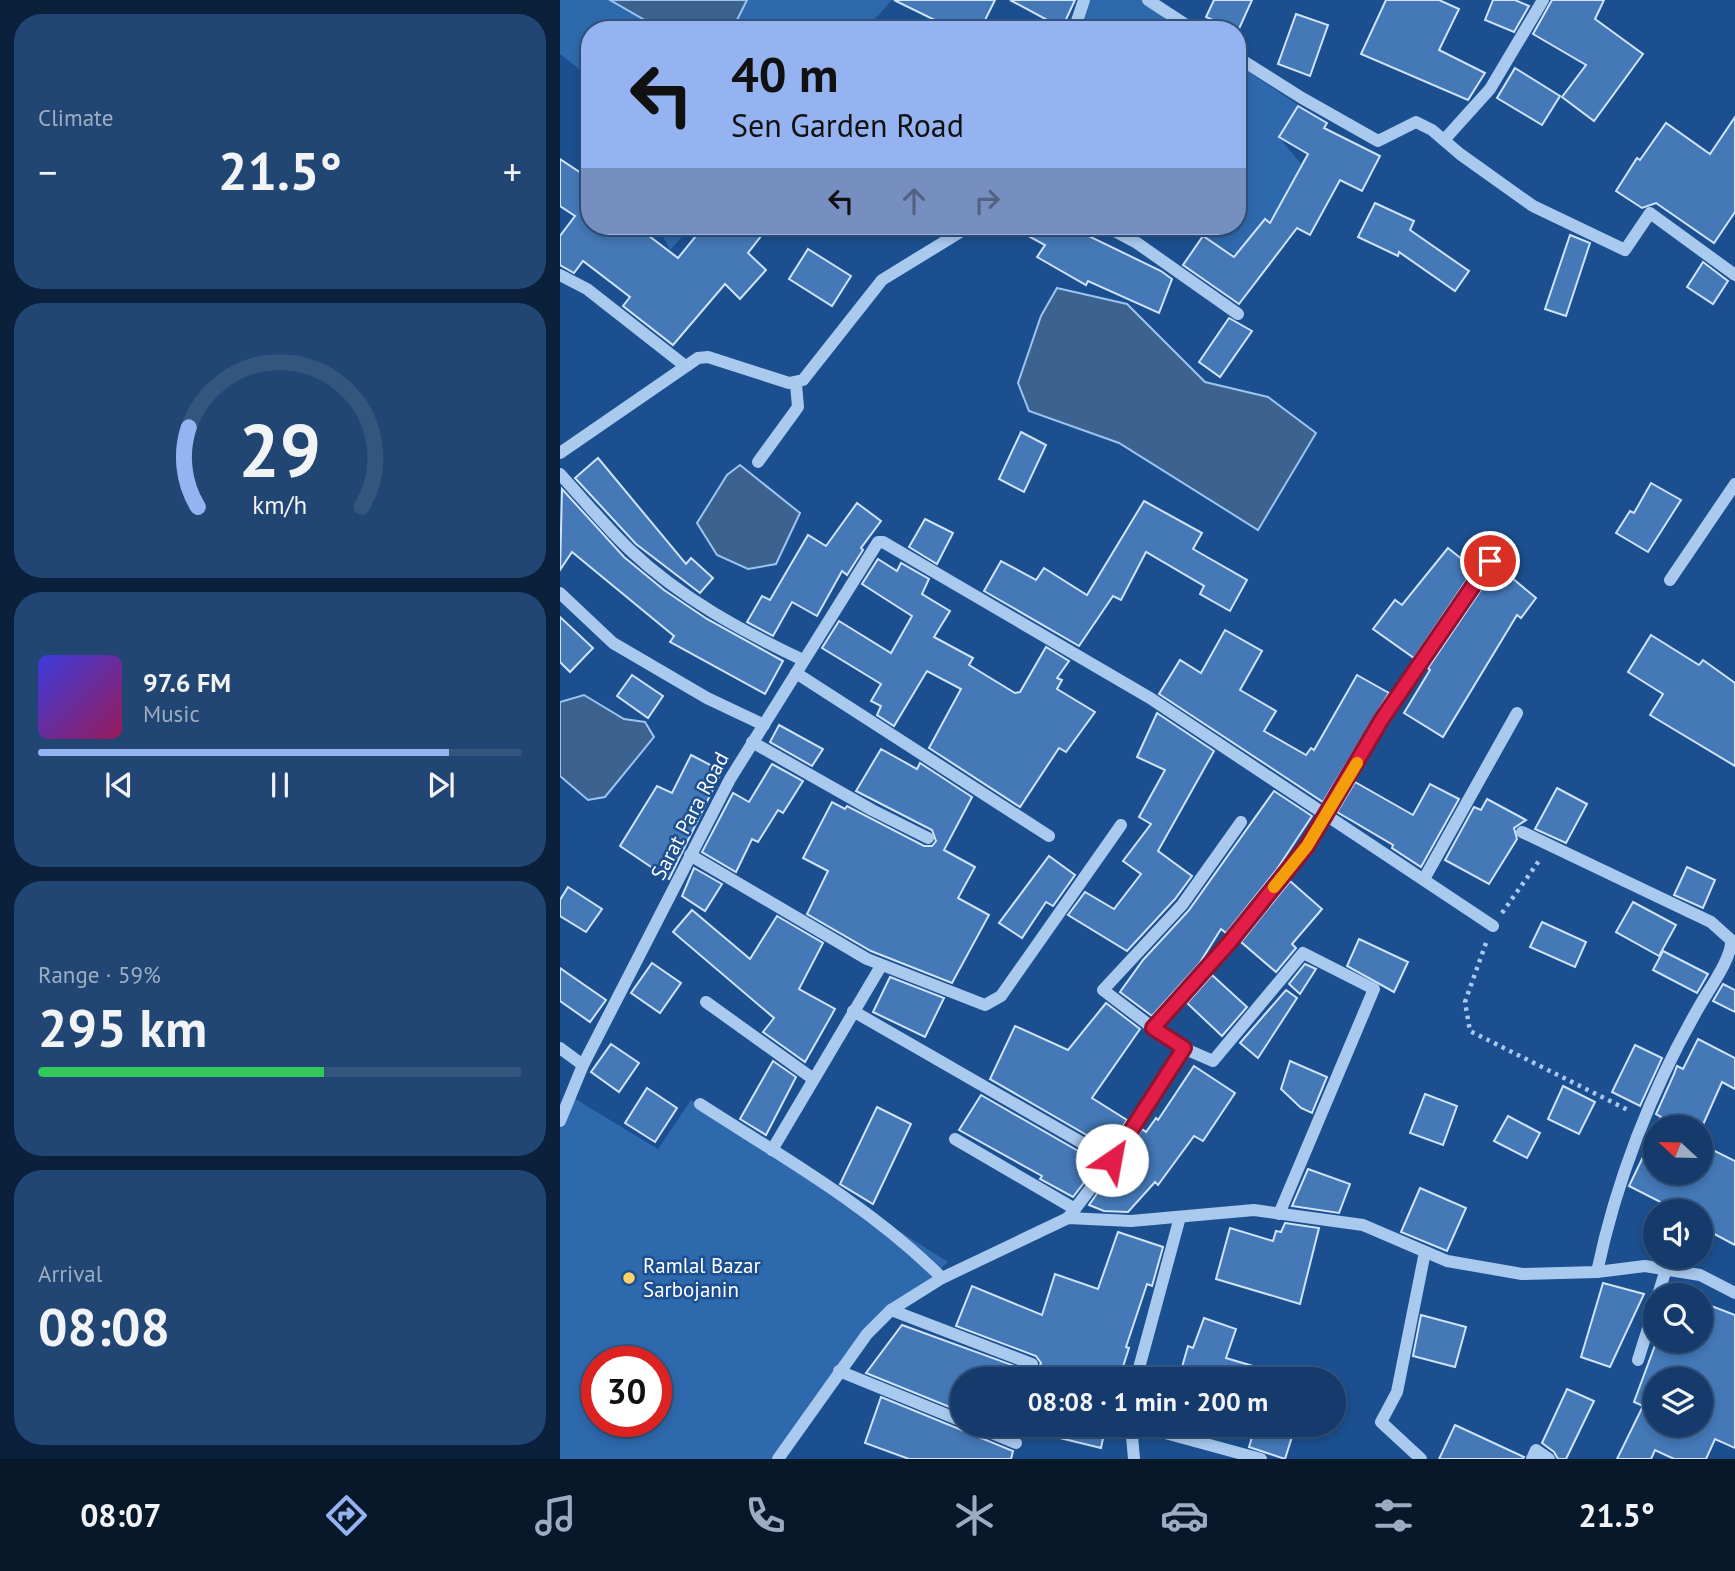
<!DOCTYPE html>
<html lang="en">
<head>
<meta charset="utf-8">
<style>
  body { margin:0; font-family:"PT Sans",sans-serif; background:#214673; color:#f1f3f6; height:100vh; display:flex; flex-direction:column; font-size:26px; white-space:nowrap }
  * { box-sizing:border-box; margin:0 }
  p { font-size:23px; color:#9dadc1 }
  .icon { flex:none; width:38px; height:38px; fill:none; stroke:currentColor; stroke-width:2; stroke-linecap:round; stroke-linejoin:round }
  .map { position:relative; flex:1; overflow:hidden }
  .sheet { display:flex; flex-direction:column; gap:14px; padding:14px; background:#0b203b; width:560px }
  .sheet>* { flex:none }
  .hud { position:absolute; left:21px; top:21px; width:665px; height:214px; border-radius:28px; box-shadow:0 4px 10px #0003,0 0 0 2px #33557e; background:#95b2f1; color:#111; overflow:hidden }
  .needle { width:46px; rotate:292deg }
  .fabs { position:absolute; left:1083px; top:1115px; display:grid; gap:14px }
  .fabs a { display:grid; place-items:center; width:70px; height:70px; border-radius:50%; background:#143b6b; box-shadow:0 4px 10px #0003,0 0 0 2px #33557e; font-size:35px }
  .speed { position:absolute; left:21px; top:1346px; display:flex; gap:14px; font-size:35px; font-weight:700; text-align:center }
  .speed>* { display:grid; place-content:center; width:91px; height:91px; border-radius:50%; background:#143b6b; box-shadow:0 4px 10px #0003,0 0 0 2px #33557e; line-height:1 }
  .speed .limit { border:10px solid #d22; background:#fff; color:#111 }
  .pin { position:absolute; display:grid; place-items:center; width:60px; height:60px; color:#fff; margin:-30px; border:4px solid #fff; border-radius:50%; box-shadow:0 2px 7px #0007 }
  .me { position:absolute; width:77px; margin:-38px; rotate:33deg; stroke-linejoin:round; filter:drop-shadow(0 0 5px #0008) }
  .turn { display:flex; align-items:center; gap:24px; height:147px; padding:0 35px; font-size:32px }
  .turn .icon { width:91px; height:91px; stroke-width:2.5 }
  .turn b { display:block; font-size:49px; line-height:60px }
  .lanes { display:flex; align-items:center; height:66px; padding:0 35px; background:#0003; justify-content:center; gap:35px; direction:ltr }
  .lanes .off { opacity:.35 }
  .big { font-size:52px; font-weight:700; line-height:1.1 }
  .sheet .widget { flex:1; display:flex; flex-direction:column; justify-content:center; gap:10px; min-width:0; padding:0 24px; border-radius:28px; background:#214673 }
  .sheet .dial { align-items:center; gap:0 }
  .dial svg { height:182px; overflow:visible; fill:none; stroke:#33557e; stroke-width:7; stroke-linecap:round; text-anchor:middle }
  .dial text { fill:#f1f3f6; stroke:none }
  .song { display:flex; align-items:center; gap:21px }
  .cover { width:84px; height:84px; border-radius:10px; background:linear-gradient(135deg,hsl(240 70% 55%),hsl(330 70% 35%)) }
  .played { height:7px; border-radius:4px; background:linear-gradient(90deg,#95b2f1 85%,#33557e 85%) }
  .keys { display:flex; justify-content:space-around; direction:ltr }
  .heat { display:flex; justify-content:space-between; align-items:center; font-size:38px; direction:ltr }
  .charge { height:10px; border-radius:5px; background:linear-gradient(90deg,#34c759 59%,#33557e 0) }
  .trip { position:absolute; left:390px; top:1367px; width:396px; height:70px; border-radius:35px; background:#143b6b; box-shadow:0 4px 10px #0003,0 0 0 2px #33557e; font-weight:700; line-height:70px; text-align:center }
  .tab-bar { display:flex; height:112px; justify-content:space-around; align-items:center; background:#08182b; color:#9dadc1 }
  .tab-bar .icon { width:49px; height:49px }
  .tab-bar .active { color:#95b2f1 }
  .tab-bar b { font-size:32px; color:#f1f3f6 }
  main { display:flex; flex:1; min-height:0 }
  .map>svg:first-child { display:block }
</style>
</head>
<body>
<main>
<section class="sheet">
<div class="widget"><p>Climate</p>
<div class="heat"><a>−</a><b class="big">21.5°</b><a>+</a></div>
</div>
<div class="widget dial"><svg viewBox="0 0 100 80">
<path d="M14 69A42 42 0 1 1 86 69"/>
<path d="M14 69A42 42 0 0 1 10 34" stroke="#95b2f1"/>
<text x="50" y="56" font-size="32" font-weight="700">29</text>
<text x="50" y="72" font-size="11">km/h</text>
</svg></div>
<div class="widget">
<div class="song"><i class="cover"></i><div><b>97.6 FM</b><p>Music</p></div></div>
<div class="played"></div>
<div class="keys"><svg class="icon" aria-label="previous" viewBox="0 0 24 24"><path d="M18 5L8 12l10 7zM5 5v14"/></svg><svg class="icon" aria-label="pause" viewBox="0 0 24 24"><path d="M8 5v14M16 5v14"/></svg><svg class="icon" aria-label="next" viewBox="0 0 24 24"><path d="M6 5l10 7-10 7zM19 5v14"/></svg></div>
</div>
<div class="widget"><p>Range · 59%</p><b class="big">295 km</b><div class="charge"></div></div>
<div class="widget"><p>Arrival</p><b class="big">08:08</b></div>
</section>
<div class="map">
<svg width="1175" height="1459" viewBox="0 0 1175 1459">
  <rect width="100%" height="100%" fill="#1b4f8f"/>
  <g fill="#2e69ad" fill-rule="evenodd">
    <path d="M0,0H332L305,30H30V92L18,68L0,54Z"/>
    <path d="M527,0H585L628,30H517Z"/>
    <path d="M677,64L738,105L719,137L741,164L714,215L676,255L626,228L627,226H677Z"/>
    <path d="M98,226H132L110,250Z"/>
    <path d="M12,1097L98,1149L131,1100L388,1262L321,1323L222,1459H0V1124ZM37,1362H96V1421H37Z"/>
  </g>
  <g fill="#3c6290" stroke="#9cc4f0" stroke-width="2">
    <path d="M50,0H187L172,30H102Z"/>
    <path d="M497,288L567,304L645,382L708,397L756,433L698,530L559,443L469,411L458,383L481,316Z"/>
    <path d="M180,465L240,513L216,564L188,569L157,555L137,523L167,475Z"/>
    <path d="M24,695L64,719L85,722L94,737L45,797L28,800L0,776V702Z"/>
  </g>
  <g fill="#4478b7" stroke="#cfe3fa" stroke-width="2" fill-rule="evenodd">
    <path d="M334,0H435L420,30H395Z"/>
    <path d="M450,0H515L502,28Z"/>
    <path d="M654,0H692L678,31L646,17Z"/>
    <path d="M826,0H879L899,9L879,50L925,73L908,100L801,54Z"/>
    <path d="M933,0H955L969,6L954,32L925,20Z"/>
    <path d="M992,0H1044L1035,19L1083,54L1034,121L1002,97L1026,65L973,34Z"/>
    <path d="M736,14L768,25L750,76L718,64Z"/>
    <path d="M955,68L1000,96L982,125L937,98Z"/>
    <path d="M738,106L767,123L764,128L820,156L802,191L780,180L750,235L737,228L679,304L623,265L643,236L674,257L705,219L710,223L748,154L719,137Z"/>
    <path d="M1175,117V212L1154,243L1096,203L1082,208L1056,191L1077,158L1080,160L1106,123L1150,154Z"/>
    <path d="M0,159L30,179V226H76L118,258L144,226H209L188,253L206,270L180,299L165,284L113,345L63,306L70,297L23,261L14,273L0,265V236L15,216L0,206Z"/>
    <path d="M815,203L854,221L850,230L909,271L895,291L839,252L838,256L798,237Z"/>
    <path d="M450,226H508L601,271L612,279L599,313L528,281L526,285L477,257L485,245Z"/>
    <path d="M1010,235L1030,243L1006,316L985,309Z"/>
    <path d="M248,249L291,276L272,306L229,279Z"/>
    <path d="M1143,262L1168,281L1153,304L1127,287Z"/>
    <path d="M669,318L692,331L660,377L639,362Z"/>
    <path d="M461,432L486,445L464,492L439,479Z"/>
    <path d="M38,458L126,564L131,558L153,578L140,593L76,544L15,478Z"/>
    <path d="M1091,483L1121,500L1088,552L1056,533L1070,511L1074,513Z"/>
    <path d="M2,489L64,557L104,590L147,619L223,661L205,694L110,642L114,636L12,552L0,570Z"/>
    <path d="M584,501L642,533L633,549L687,580L670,611L640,594L644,586L586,552L561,600L553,596L519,646L424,591L441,561L476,580L484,568L527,595Z"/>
    <path d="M297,503L321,521L301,548L303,550L287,575L282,571L257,616L232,602L213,636L187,622L202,596L210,600L248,535L266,546Z"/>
    <path d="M365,519L393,533L377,564L349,547Z"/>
    <path d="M888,548L914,569L854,658L813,629L835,600L842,605Z"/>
    <path d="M318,559L337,571L341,563L369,579L362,594L390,611L374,637L413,658L409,665L455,693L460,692L486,647L509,661L497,678L502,680L497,689L535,712L506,752L499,748L460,807L369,748L401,689L367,671L334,726L317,715L321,706L311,701L321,684L262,648L279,621L331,653L352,616L302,584Z"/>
    <path d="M946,573L976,598L961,618L957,615L883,737L844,713L870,670L868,668L927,581L935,587Z"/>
    <path d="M0,617L33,648L10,672L0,662Z"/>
    <path d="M665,630L702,651L680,690L716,711L704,731L746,755L751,748L754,750L797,675L829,693L763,802L599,694L620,660L641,673Z"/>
    <path d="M1091,635L1139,665L1143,660L1175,683V766L1090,715L1103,694L1068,672Z"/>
    <path d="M72,675L103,696L88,718L57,696Z"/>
    <path d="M597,713L654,751L598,851L632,876L615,899L567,951L508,915L525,892L554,909L581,874L563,861L591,824L579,817L605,770L577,757Z"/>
    <path d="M219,725L263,749L252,766L210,742Z"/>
    <path d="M321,749L357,769L360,763L412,797L384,850L415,867L398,898L429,915L392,983L311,951L247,914L268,871L243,858L272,802L285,809L287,806L364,846H372L376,841L372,830L296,791Z"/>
    <path d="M131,755L162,771L109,879L60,846L97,786L112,793Z"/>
    <path d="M212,764L243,781L223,813L218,810L198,842L192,839L176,872L142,852L173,793L189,802Z"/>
    <path d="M795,782L853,815L870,784L899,799L861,867L832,848L833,845L777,812Z"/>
    <path d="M997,788L1027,804L1006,843L975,829Z"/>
    <path d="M714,791L752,816L717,869L666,933L661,929L639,964L592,1016L560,992L583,960L629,910Z"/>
    <path d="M927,799L966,820L954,828L957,839L929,884L885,860L914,807L921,810Z"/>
    <path d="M489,856L515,875L493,906L486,902L462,938L439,923Z"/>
    <path d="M1127,867L1155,880L1143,908L1114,895Z"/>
    <path d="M134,868L162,884L145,911L122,896Z"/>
    <path d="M730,881L762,909L732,944L736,948L716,972L681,942Z"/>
    <path d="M8,887L42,909L26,932L0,916V900Z"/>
    <path d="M1073,902L1116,925L1099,956L1056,932Z"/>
    <path d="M132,910L190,959L217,916L263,943L239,989L275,1009L245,1062L203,1032L214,1018L113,932Z"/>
    <path d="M982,922L1026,942L1015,967L970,947Z"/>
    <path d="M799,939L848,962L834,992L787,966Z"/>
    <path d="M1103,951L1148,974L1137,993L1093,970Z"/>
    <path d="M92,963L121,983L100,1013L71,993Z"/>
    <path d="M745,964L756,969L740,994L729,984Z"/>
    <path d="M0,968L46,1000L30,1022L0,1001Z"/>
    <path d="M652,975L687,1007L662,1036L627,1003Z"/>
    <path d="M330,977L384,998L365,1037L313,1012Z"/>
    <path d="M1163,984L1175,990V1012L1153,1001Z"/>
    <path d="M726,990L737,998L698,1058L680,1043Z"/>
    <path d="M546,1003L580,1029L532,1098L567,1120L549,1148L430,1079L455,1026L508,1050Z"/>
    <path d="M1138,1039L1175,1058V1089L1162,1082L1142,1127H1096L1101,1117L1096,1114L1114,1074L1117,1066L1123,1069Z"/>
    <path d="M51,1044L79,1063L59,1092L31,1072Z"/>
    <path d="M1075,1045L1102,1058L1080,1106L1052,1092Z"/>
    <path d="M213,1061L236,1077L206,1135L180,1119Z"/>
    <path d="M730,1061L767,1077L752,1113L741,1108L721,1089Z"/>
    <path d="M634,1066L675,1093L643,1141L634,1136L598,1185L595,1182L568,1212L544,1211L529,1205L582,1129L586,1132L596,1118L598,1120Z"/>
    <path d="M1003,1086L1035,1102L1019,1134L988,1119Z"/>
    <path d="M87,1088L117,1108L95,1142L65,1123Z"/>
    <path d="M865,1094L897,1106L883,1145L850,1133Z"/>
    <path d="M421,1095L539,1163L513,1197L480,1179L482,1176L399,1130Z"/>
    <path d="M317,1107L351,1124L313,1204L280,1184Z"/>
    <path d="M948,1116L980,1133L967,1158L934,1141Z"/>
    <path d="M1096,1130V1172H1141V1144L1175,1161V1245L1141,1227V1211H1118L1069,1186Z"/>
    <path d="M748,1169L790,1184L779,1213L732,1206Z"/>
    <path d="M860,1188L906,1208L887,1251L841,1232Z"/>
    <path d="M725,1223L759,1228L740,1304L656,1279L670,1228L713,1241L716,1231L721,1232Z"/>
    <path d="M558,1232L603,1247L592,1286L587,1284L566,1347L569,1348L559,1379H501L477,1371L481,1363L476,1356L396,1326L412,1286L482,1315L495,1274L538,1289Z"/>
    <path d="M1043,1283L1084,1294L1050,1367L1021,1357Z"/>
    <path d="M1141,1302L1175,1315V1448L1155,1439L1146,1459H1114L1095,1450L1091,1459H1057L1083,1406L1074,1402L1097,1340H1141ZM1096,1379H1141V1424H1096Z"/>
    <path d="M861,1315L906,1327L895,1367L853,1356Z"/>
    <path d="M644,1318L676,1329L666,1358L720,1374L719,1379H637L620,1374L628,1346L633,1348Z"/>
    <path d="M342,1325L471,1372L468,1379H402V1412L306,1373Z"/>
    <path d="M1007,1389L1034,1401L1006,1459H998L994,1452L982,1443Z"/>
    <path d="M321,1397L453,1451L451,1459H349L305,1443Z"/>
    <path d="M434,1424H463L459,1435Z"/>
    <path d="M476,1424H546L541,1448L475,1432Z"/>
    <path d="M696,1424H736L725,1459L689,1447Z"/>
    <path d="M895,1425L964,1457L963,1459H879Z"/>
  </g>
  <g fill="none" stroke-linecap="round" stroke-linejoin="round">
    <g stroke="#a9c9ee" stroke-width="4.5" stroke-dasharray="3.5 5" stroke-linecap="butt">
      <path d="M942,913L981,858"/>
      <path d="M926,943L905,1002L910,1031L1070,1111"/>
    </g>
    <g stroke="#a9c9ee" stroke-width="12">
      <path d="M588,0L634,30"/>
      <path d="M514,30L524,0"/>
      <path d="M677,57L742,98L818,141L856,122L872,130L900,154L973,206L1065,250L1090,213L1175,275"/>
      <path d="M884,140L930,89L983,0"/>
      <path d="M545,226L577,243L678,314"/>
      <path d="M0,275L27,289L124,365"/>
      <path d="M0,453L138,358L148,357L229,383L243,380L322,280L410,226"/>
      <path d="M198,462L238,407L236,384"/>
      <path d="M0,474C23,499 45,526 70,550C121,598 180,630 243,660"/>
      <path d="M1110,580L1175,484"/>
      <path d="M0,593L53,643L147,698L204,725"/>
      <path d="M236,673L489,836"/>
      <path d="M192,742L312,810L368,838"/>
      <path d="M962,832L1151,922L1171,940C1173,957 1147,992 1139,1007C1092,1088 1056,1181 1037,1272"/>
      <path d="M130,855L307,959L425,1005L441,996L561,825"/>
      <path d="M864,879L957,713"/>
      <path d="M146,1002L252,1078"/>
      <path d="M293,1011L552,1160"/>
      <path d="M593,1028L543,990L622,905L681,822"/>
      <path d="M0,1048L23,1065"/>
      <path d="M623,1048L653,1061L743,953L814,989L719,1214"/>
      <path d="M140,1104C224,1158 311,1207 382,1278"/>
      <path d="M0,1121L23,1065L170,779L318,542H323L590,698L933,926"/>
      <path d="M395,1139L515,1209"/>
      <path d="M212,1150L321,966"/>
      <path d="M508,1218L552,1160L623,1048L593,1028L669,943L747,846L822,720L930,561"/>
      <path d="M1098,1295L1106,1269"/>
      <path d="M331,1310L472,1364"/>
      <path d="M1078,1360L1096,1303"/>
      <path d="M279,1371L402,1421"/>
      <path d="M576,1379L620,1217"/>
      <path d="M410,1424L456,1443"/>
      <path d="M571,1424L574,1459"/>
      <path d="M572,1424L701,1459"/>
      <path d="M218,1459L307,1334L331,1310L382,1278L508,1218L571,1221L694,1210L803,1225L887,1261L962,1274L1037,1272L1085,1266L1140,1275L1175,1293"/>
      <path d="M861,1459L821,1422L837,1392L865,1252"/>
      <path d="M972,1459L976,1450L989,1459"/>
    </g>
  </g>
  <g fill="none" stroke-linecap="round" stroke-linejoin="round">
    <defs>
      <path id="route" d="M552,1160L624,1048L593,1028L669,943L747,846L822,719L930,561"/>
    </defs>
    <use href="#route" stroke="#92132f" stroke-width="18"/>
    <use href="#route" stroke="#e11d48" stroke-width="12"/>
    <path stroke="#f59e0b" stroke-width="12" d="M714,887L747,846L797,763"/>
  </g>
  <circle fill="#ffd166" stroke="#1b4f8f" stroke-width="2.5" cx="69" cy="1278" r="7"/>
  <g text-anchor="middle" stroke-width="5" stroke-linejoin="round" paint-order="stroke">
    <g font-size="21" fill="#fff" stroke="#1b4f8f">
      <text transform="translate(130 816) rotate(-62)" y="7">Sarat Para Road</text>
    </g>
    <g font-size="21" fill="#fff" stroke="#1b4f8f" text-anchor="start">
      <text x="83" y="1273">Ramlal Bazar<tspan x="83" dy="24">Sarbojanin</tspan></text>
    </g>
  </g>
</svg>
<div class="fabs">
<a><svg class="needle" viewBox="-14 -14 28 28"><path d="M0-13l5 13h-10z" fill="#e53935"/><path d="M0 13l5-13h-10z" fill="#9dadc1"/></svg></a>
<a><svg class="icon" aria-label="sound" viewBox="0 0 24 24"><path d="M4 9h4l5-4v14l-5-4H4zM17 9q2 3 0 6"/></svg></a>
<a><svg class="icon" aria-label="search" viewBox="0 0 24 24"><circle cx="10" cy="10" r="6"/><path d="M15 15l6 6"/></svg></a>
<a><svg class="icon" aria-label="layers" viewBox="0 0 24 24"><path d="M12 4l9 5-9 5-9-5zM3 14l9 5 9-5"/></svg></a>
</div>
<div class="speed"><div class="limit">30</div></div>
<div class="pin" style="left:930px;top:561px;background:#d93025"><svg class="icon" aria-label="arrive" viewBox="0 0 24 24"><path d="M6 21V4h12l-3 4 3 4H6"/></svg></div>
<svg class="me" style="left:552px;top:1160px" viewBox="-20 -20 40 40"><circle r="19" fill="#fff"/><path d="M0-13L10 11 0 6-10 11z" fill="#e11d48"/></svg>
<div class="trip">08:08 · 1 min · 200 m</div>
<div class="hud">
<div class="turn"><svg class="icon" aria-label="left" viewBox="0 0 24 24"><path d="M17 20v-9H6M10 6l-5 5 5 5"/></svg><div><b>40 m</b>Sen Garden Road</div></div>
<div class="lanes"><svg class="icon" aria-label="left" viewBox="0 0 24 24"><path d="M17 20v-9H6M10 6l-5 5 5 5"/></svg><svg class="icon off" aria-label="ahead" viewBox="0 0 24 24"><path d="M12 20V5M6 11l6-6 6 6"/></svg><svg class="icon off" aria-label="right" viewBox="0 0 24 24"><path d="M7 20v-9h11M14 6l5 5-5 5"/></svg></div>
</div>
</div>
</main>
<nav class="tab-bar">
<b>08:07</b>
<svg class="icon active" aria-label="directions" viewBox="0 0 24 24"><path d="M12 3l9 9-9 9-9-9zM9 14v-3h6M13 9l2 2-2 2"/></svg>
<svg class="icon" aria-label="music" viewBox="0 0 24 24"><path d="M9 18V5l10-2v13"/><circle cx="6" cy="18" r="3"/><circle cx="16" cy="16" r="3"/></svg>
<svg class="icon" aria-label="phone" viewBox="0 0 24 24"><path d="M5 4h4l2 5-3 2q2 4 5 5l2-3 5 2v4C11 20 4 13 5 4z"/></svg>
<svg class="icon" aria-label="climate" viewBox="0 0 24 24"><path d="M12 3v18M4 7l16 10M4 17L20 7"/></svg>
<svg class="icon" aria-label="car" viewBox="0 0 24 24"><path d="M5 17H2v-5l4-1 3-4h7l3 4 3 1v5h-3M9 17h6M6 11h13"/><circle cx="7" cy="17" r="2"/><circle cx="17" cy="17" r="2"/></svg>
<svg class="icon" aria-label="filters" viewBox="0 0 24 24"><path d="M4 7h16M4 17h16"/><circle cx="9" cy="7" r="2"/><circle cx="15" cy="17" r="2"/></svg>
<b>21.5°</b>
</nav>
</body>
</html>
